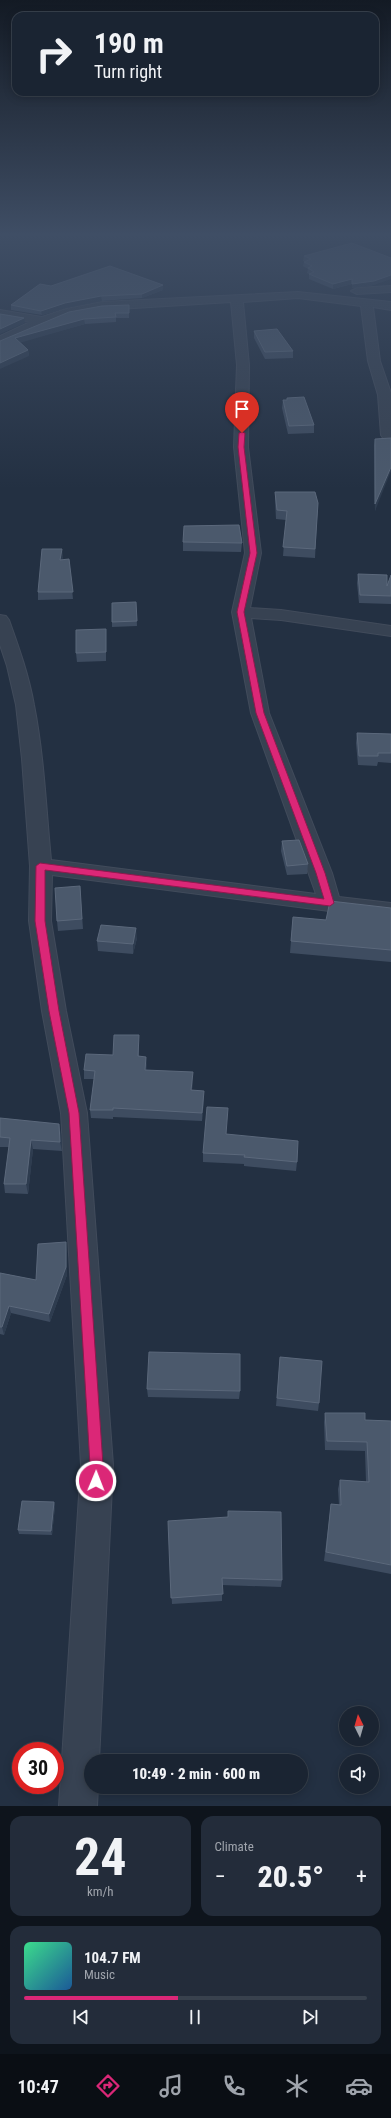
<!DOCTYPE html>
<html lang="en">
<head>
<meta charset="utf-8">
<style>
  body { margin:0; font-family:"Roboto Condensed",sans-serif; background:#232c3a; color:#f1f3f6; height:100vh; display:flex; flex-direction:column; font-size:15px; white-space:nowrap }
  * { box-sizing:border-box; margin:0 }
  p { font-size:13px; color:#9fa4ac }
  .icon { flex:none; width:22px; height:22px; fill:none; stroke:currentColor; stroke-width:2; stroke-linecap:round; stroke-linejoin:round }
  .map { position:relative; height:1806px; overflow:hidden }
  .side { display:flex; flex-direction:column; gap:10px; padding:10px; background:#0e141c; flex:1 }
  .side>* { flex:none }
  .top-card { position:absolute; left:12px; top:12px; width:367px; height:84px; border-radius:12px; box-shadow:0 2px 10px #0003,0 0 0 1px #38414d; background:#1a2432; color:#f1f3f6; overflow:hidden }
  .needle { width:26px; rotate:355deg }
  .fabs { position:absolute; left:339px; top:1706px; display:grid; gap:8px }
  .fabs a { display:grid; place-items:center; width:40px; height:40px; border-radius:50%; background:#1a2432; box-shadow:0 2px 10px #0003,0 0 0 1px #38414d; font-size:20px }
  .speed { position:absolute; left:12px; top:1742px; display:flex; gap:8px; font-size:20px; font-weight:700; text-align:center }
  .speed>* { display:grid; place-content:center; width:52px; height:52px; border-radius:50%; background:#1a2432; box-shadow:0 2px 10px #0003,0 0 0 1px #38414d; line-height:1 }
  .speed .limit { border:6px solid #d22; background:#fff; color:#111 }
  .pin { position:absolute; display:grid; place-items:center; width:34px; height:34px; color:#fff; margin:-41px -17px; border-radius:50% 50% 50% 0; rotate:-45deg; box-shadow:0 0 4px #0007 }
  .pin .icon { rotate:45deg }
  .me { position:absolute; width:44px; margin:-22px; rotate:1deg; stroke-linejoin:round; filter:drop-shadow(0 0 3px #0008) }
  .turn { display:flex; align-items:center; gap:14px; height:84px; padding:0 16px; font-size:18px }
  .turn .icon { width:52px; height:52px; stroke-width:2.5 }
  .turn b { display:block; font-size:28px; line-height:34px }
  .big { font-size:30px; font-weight:800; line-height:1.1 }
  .side .widget { flex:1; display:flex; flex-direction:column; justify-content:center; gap:6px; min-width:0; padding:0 14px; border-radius:12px; background:#232c3a }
  .side .dial { align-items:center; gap:0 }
  .dial b { font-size:52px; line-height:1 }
  .song { display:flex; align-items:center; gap:12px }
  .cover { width:48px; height:48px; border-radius:6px; background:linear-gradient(135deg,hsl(150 70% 55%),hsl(210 70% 35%)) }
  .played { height:4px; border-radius:2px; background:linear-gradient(90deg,#db2777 45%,#38414d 45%) }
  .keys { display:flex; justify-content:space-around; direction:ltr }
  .heat { display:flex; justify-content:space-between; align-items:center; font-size:22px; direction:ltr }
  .side .tiles { flex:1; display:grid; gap:10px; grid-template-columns:1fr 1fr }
  .widget:last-child { grid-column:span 2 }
  .trip { position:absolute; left:84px; top:1754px; width:224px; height:40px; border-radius:20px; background:#1a2432; box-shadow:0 2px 10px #0003,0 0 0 1px #38414d; font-weight:800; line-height:40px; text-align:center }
  .tab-bar { display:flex; height:64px; justify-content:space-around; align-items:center; background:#0a0e14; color:#9fa4ac }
  .tab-bar .icon { width:28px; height:28px }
  .tab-bar .current { color:#db2777 }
  .tab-bar b { font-size:18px; color:#f1f3f6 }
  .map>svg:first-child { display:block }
</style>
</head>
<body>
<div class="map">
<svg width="391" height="1806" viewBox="0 0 391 1806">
  <rect width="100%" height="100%" fill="#233042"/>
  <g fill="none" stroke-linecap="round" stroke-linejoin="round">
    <defs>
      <g id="minor">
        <path d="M391,286V292L357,294L351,291L357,288Z"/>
        <path d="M298,292L391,302V310L373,307L380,361L391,393V438H383L381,435L378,395L368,361L361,306L298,298L243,302L249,365L248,447L261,553L250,608L281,610L391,626V636L281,620L251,618L269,713L332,873L339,897L391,903V919L52,875L51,921L66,1011L87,1113L113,1465L99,1761H91V1787H98L97,1806H59L81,1465L61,1113L42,1011L29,921L30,866L22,759L16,705L7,666L0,645V615L6,616L9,620C19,648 29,676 34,705C44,756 46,808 51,860L316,894L251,713L232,612L245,553L234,447L237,365L231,302L102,310L69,316L0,345V336L30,322L0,318V310L42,317L66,309L102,302Z"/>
      </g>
    </defs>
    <use href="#minor" stroke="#414b5b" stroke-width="2"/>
    <use href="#minor" fill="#374252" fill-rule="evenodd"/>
  </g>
  <g fill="#3e4c60">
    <path d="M304,256L374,285L352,288V284L333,289L309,279V274L307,273L308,269L303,266L304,262L305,261H303Z"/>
    <path d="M51,286L163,290L142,298L102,301L66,308L42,315L11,310V305Z"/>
    <path d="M129,305V318H116V322L85,324L20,342L28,350L29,356L0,341Z"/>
    <path d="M254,331L293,351V358L265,359L254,338Z"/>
    <path d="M287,398L314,425V433L288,434L282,408L283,400H287Z"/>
    <path d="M391,438L375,511L374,445L375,439Z"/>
    <path d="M275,492L318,503L315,558L283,556L286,520L276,519L275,500Z"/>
    <path d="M183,542L242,543L241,552L183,551Z"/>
    <path d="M63,556L62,560L69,559L73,599L38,600V592Z"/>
    <path d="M358,574L387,586L391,575V607V604L359,603L357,583Z"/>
    <path d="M136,602L137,626L112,627V622Z"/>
    <path d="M106,639V661L77,662L76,653Z"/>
    <path d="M357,733L391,734V763L378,762L377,766L358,765L356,743Z"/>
    <path d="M282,841L308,864L307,874L287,875L281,851Z"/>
    <path d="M80,886L83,929L58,931L57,921Z"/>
    <path d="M391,908V962L290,953L293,917L326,920Z"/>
    <path d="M137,938L133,954L98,951L97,941Z"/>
    <path d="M139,1043V1056L146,1057V1070L193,1080L192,1090L204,1091V1099L202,1121L113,1117V1119L91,1118L90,1110L94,1079H84V1070L113,1055Z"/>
    <path d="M0,1118L61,1133L62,1151L33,1149L28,1194L5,1193L4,1184L9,1147H0Z"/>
    <path d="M227,1134L297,1162L296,1171L244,1166V1164L203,1162V1153Z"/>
    <path d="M67,1250V1275L50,1322L11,1313L4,1335L0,1334V1273L36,1280Z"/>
    <path d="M280,1357L319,1403L318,1411L276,1406Z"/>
    <path d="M147,1389L240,1391L239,1399L148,1397Z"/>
    <path d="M325,1413L365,1420L391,1421V1574L324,1561L330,1512L331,1504L339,1505L338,1489L340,1480L366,1482L365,1451L325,1450L324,1422Z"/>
    <path d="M54,1502L55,1506L52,1535L19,1534L18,1530Z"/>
    <path d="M168,1521L282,1580L281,1587L222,1585V1601L172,1604Z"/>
  </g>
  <g fill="#2e3c4f">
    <path d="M391,275V279L374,285L352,288V284Z"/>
    <path d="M352,279V284L333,289V284Z"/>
    <path d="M163,285V290L142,298V294Z"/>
    <path d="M101,296L102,301L66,308L42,315L41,311L65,303Z"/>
    <path d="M24,318L25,323L0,334V329Z"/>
    <path d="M84,319L85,324L16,344L15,338Z"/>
    <path d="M28,350L29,356L0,369V363Z"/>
    <path d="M391,467V471L375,511V504Z"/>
    <path d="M62,549L63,556L61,567L60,560Z"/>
    <path d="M136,928L137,938L133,954V944Z"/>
    <path d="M139,1035V1043L138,1065V1056Z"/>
    <path d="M146,1057L147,1065L146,1078L145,1070Z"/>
    <path d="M193,1072V1080L191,1098V1090Z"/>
    <path d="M204,1091V1099L202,1121V1113Z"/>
    <path d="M59,1124L61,1133L62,1151L60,1142Z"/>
    <path d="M31,1140L33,1149L28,1194L26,1184Z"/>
    <path d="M66,1242L67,1250V1275L50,1322L49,1314Z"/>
    <path d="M9,1306L11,1313L4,1335L2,1327Z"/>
    <path d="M54,1502L55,1506L52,1535L51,1531Z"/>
  </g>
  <g fill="#4b596c" stroke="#5b687b">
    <path d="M352,243L391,258V275L374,281L352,284V279L333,284L309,274L314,272L308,268L312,266L304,262L311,259L304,256Z"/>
    <path d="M110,266L163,285L142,294L101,296L65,303L41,311L11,305L40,284L51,286Z"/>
    <path d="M129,305V313H115L116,317L84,319L15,338L28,350L0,363V341L69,312L102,306Z"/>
    <path d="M0,314L24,318L0,329Z"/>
    <path d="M277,329L293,351L265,352L254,331Z"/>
    <path d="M304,397L314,425L289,426L283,400H287V398Z"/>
    <path d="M391,438V467L375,504V439Z"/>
    <path d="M275,492H315L318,503L315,549L283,547L287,511L277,510Z"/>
    <path d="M239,525L242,543L183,542L184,526Z"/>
    <path d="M42,549H62L60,560L69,559L73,592H38Z"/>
    <path d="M358,574L387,575V586L391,575V596L360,595Z"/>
    <path d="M136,602L137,621L112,622V603Z"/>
    <path d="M106,629V652L76,653V630Z"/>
    <path d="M357,733L391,734V753H378V756H359Z"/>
    <path d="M299,840L308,864L287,866L282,841Z"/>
    <path d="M80,886L82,919L57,921L55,888Z"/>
    <path d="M330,901L391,908V950L291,941L293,917L326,920Z"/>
    <path d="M101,925L136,928L133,944L97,941Z"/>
    <path d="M114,1035H139L138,1056L146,1057L145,1070L193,1072L191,1090L204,1091L202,1113L113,1108V1110H90L95,1071L84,1070L86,1054L113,1055Z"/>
    <path d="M207,1107L228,1108L226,1134L298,1141L297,1162L244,1157L245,1155L203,1153Z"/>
    <path d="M0,1118L59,1124L60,1142L31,1140L26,1184H4L10,1138L0,1137Z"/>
    <path d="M66,1242V1267L49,1314L9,1306L2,1327H0V1273L36,1280L38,1244Z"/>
    <path d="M149,1352L240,1354V1391L147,1389Z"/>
    <path d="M280,1357L322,1361L319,1403L277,1398Z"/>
    <path d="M325,1413H365V1420L391,1421V1565L326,1552L331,1504L341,1505L340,1480L369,1482L367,1442L327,1441Z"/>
    <path d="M22,1501L54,1502L51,1531L18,1530Z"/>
    <path d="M228,1511L281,1512L282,1580L222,1578L223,1594L171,1598L168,1521L228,1517Z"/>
  </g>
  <linearGradient id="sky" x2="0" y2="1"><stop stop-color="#131a24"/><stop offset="0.48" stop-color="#3f4e65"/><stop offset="1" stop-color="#3f4e65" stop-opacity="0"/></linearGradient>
  <rect width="391" height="489" fill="url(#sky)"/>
  <path fill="#db2777" stroke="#8e194d" d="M242,432L245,433L244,447L257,553L244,612L264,713L325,873L334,903L330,906L45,870V921L59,1011L79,1113L103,1465L101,1485L96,1487L91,1485L89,1481L90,1465L69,1113L49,1011L35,921L36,866L40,863L324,899L316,873L256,713L237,612L250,553L238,447L239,433Z"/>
</svg>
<div class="fabs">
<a><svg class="needle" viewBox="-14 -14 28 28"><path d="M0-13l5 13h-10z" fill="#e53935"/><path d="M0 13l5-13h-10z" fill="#9fa4ac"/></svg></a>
<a><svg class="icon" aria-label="sound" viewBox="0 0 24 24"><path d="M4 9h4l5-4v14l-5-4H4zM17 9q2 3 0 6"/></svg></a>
</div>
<div class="speed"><div class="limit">30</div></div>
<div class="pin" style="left:242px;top:433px;background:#d93025"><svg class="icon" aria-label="arrive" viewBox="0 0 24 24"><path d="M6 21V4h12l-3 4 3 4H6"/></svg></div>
<svg class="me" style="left:96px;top:1481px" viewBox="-20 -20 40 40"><circle r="17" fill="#db2777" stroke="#fff" stroke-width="3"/><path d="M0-11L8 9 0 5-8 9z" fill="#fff"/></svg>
<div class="trip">10:49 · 2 min · 600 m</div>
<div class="top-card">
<div class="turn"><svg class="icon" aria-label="right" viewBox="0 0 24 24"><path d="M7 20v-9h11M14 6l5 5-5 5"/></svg><div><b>190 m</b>Turn right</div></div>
</div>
</div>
<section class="side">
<div class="tiles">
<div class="widget dial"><b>24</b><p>km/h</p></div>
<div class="widget"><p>Climate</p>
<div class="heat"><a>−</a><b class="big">20.5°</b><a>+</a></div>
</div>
<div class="widget">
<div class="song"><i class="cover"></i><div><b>104.7 FM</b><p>Music</p></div></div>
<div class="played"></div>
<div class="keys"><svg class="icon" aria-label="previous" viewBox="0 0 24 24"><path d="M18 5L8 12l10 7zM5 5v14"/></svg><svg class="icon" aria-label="pause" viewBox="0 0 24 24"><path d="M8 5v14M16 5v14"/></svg><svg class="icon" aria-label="next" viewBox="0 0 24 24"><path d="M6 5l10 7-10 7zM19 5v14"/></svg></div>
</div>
</div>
</section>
<nav class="tab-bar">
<b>10:47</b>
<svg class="icon current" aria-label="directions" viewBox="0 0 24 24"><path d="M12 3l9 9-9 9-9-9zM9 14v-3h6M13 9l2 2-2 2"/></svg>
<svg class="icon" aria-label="music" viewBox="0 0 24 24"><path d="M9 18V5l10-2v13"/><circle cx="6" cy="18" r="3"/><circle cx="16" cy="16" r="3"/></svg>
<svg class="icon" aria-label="phone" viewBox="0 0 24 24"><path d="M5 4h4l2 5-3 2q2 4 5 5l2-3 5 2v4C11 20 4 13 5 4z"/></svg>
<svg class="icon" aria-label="climate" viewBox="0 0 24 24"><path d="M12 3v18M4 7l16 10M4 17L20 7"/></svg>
<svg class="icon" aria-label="car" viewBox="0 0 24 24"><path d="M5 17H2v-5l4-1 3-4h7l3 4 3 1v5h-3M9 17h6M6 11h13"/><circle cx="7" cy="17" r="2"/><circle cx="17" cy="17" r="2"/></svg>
</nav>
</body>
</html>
